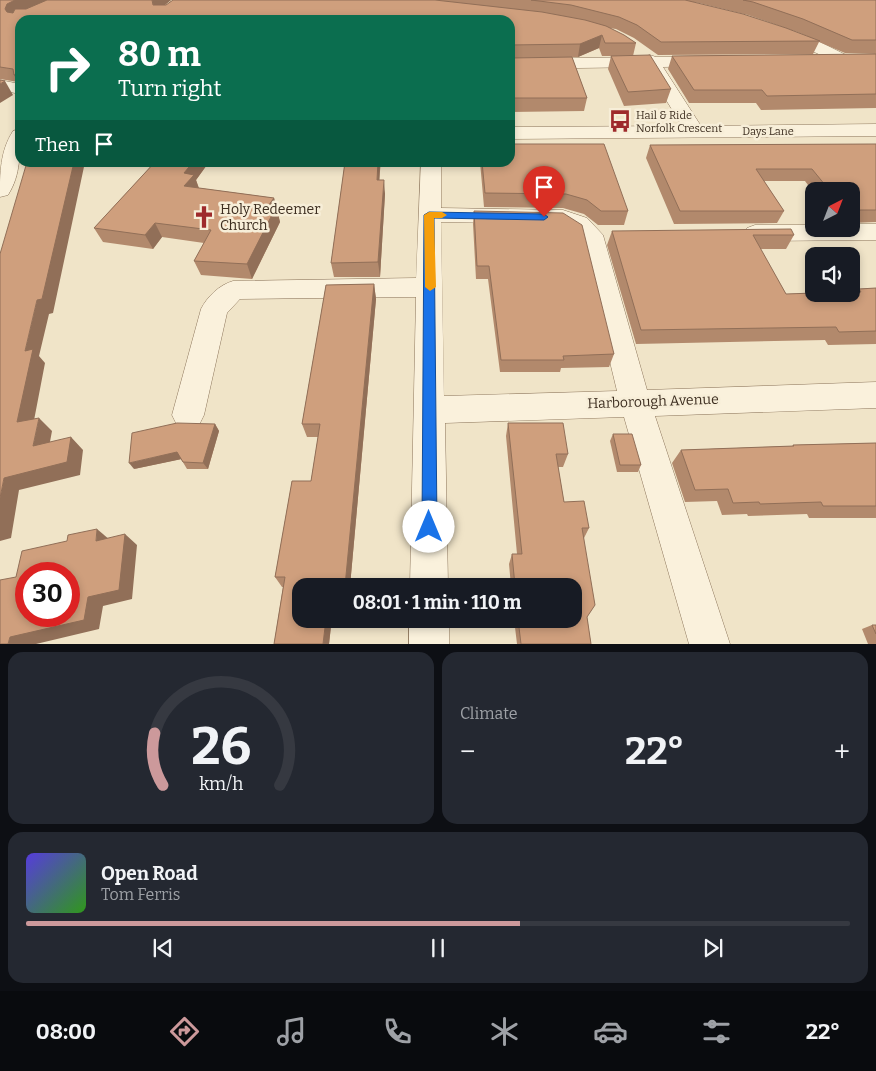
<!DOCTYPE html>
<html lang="en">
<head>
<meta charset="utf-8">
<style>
  body { margin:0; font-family:Bitter,serif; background:#242831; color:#f1f3f6; height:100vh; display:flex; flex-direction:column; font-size:19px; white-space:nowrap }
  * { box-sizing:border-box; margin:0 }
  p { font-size:16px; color:#9ea1a6 }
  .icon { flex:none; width:28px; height:28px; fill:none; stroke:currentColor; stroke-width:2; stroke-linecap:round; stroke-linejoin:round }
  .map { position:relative; height:644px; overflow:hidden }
  .details { display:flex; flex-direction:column; gap:8px; padding:8px; background:#0d0f14; flex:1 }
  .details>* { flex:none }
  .top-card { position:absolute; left:15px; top:15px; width:500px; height:152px; border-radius:15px; box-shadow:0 2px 8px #0003; background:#0b6e4f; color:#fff; overflow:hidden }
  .needle { width:32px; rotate:42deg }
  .fabs { position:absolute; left:805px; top:182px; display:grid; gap:10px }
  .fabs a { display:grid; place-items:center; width:55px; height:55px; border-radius:10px; background:#171b24; box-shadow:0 2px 8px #0003; font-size:25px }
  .speed { position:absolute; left:15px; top:562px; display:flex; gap:10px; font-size:25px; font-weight:700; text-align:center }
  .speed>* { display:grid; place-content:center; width:65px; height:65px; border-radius:50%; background:#171b24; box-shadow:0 2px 8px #0003; line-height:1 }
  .speed .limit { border:8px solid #d22; background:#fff; color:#111 }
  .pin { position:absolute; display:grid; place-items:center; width:42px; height:42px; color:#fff; margin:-51px -21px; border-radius:50% 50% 50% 0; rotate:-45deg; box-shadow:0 0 5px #0007 }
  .pin .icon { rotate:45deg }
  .me { position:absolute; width:55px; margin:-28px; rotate:0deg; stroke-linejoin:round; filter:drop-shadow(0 0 4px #0008) }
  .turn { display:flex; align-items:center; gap:18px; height:105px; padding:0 20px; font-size:22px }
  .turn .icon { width:65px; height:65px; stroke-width:2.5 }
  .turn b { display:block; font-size:35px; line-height:42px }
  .then { display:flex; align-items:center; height:48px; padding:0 20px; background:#0003; gap:10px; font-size:19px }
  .big { font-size:38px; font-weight:700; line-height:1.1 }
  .details .card { flex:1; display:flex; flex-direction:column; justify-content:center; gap:8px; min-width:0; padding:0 18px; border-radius:15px; background:#242831 }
  .details .dial { align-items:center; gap:0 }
  .dial svg { height:130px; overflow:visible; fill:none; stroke:#363941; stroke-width:7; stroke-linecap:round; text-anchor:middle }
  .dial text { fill:#f1f3f6; stroke:none }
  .song { display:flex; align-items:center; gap:15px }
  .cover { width:60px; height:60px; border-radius:8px; background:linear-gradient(135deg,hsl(250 70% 55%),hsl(110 70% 35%)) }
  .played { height:5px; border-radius:2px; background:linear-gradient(90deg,#cc999b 60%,#363941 60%) }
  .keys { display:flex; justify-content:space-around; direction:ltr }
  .heat { display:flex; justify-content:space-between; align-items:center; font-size:28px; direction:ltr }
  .details .tiles { flex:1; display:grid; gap:8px; grid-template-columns:1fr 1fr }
  .card:last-child { grid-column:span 2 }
  .trip { position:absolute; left:292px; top:578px; width:290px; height:50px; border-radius:15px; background:#171b24; box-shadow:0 2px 8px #0003; font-weight:700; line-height:50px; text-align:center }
  .dock { display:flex; height:80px; justify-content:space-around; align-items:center; background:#090b0e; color:#9ea1a6 }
  .dock .icon { width:35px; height:35px }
  .dock .selected { color:#cc999b }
  .dock b { font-size:22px; color:#f1f3f6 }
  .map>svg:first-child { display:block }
</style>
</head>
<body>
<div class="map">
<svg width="876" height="644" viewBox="0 0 876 644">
  <rect width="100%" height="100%" fill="#f0e4c8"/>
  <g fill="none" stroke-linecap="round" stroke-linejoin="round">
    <defs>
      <g id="minor">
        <path d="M782,27L818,41L848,56L850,59L848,62H836L777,35L774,32L777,29Z"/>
        <path d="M650,55L656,57H713L715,61L713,65L707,66L663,67L701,126L876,124V136L510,139V127L682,126L646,67L510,69V59L644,57Z"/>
        <path d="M0,80L20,84V94L0,90Z"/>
        <path d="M20,129C20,152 21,175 8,195L0,197C0,173 0,151 13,131Z"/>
        <path d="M421,162H441V208L563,210L587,218L603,235L647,390L876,382V408L655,416L730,644H689L624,417L445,423L448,586H410L416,297L240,299L227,313L204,415L199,425L188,429L177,425L172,415L201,309C207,297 219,285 233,281L416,278ZM441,222L561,224L580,237L617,391L444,396Z"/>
        <path d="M851,224H876V240L755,241L747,238L743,233L747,228L755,225H814V229H851Z"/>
        <rect x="409" y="619" width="40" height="25"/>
      </g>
    </defs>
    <use href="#minor" stroke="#8d765c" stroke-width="1"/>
    <use href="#minor" fill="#faf1dc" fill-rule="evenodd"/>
  </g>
  <g fill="#b2896c" fill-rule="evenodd">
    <path d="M0,0H171L165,5H166L173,0H876V54L845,53L819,42L813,54L658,55L634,38L616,29L609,28L636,43L633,56L671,89L666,103L624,106L608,69L611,56H602L599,48L578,57H572L587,98L584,111L510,112V20H20L18,82L0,79ZM691,2L699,3L748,15L797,32L807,36Z"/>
    <path d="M876,54V108L761,110L756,103H689L668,69L672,56Z"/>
    <path d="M876,144V222L851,223V191H814V193L805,181H764L784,211L777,223L674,224L646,158L650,145Z"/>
    <path d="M155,162H209L196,180L199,188L274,198L280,222L252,279L201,275L194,261L204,243L162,237L153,249L103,242L94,228Z"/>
    <path d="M345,162H381L379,180L385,194L380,277H334L331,263Z"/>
    <path d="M480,162H510L628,211L624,225H598L584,214L563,208L484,207Z"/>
    <path d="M474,211L614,354L609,367L561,368L560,372H500L488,279H476L473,224Z"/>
    <path d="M612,231L794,235L786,249H760L786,294L856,292L859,289L876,288V344L828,345L825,340L636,344L607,245Z"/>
    <path d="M374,284L376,299L350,586H301V619H347L346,626H331L329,644H274L283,587H282L275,577L292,481H311L318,437H307L302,424L326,285Z"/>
    <path d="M508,423L568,454L563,467H558L564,502L589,528L584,538L587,617L591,644H517L514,619H574V586H511L509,564L512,554H517L506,436Z"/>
    <path d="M215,424L219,431L208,469H187L181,459L134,469Z"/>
    <path d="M613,434L641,465L638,472H617L610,441Z"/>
    <path d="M876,443V518H809L807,514L748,516L747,514L722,515L717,501L685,502L672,463L681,450L792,446L793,445Z"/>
    <path d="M872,625H876V644H868L862,629Z"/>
  </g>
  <g fill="#916f58">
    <path d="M15,0H48L11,21L5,9L7,4Z"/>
    <path d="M152,0H171L156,12Z"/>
    <path d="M602,35L599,48L578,57L580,44Z"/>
    <path d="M20,72V86L14,75Z"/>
    <path d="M5,81L13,95L0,103V84Z"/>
    <path d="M74,162H85L53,313L49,314L39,356L45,363L31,436L17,422L25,351L37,300Z"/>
    <path d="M193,162H209L196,180L199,189L184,186V173Z"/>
    <path d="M378,162H380L379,195L377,180Z"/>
    <path d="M384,180L385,194L380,277L378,262Z"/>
    <path d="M274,198L280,222L252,279L247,264L268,206Z"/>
    <path d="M155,223L162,237L153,249L145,235Z"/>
    <path d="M374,284L376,299L350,586H345Z"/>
    <path d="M39,418L52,431L47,458L33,446Z"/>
    <path d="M215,424L219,431L208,469L203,463Z"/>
    <path d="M71,437L83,450L80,475L19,490L11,538L0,541V498L4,478Z"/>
    <path d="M177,452L182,459L134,469L129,463Z"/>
    <path d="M97,529L110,540L96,541Z"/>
    <path d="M125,534L137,545L132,599L103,606L99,629L36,644H8L10,637L88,597Z"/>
    <path d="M326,619H327L331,626L329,644H323Z"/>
    <path d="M343,619H347L346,626Z"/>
  </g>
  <g fill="#cf9f7d" stroke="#916f58" fill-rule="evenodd">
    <path d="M0,0H15L7,4L5,9L7,12L13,13L15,9H26L47,0H152L153,5H166L173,0H435L542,12L585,20L606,26L624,35L636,43H605L602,35L580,44L510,45V20H20V72L14,75L13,69L0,67Z"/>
    <path d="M531,0H685L743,14L786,28L820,41L661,42L637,25L619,17L571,5Z"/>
    <path d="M743,0H876V40H852L803,19L753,2Z"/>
    <path d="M876,54V94L767,96L762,90H694L672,56Z"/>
    <path d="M650,55L671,89L628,92L611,56Z"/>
    <path d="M510,56L511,58L572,57L587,98H510Z"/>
    <path d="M0,80L5,81L0,84Z"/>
    <path d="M510,144H604L628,211H601L587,200L566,194L485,193L482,162H510Z"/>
    <path d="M876,144V210H860L858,213H851V191H830L812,169H756L784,211H680L650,145Z"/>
    <path d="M27,162H74L42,299L37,300L25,351L33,349L17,422L39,418L33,446L71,437L67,462L4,478L0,498V254Z"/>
    <path d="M155,162H193L184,173L194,175L184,186L274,198L268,206L276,207L247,264L194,261L211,230L155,223L145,235L94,228Z"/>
    <path d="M345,162H378L377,180H384L378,262L331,263Z"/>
    <path d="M474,211L563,213L582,225L614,354L563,356L564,360H501L489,266H477Z"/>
    <path d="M791,229L794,235H753L786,294L814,293V294H851V292H861L859,289L876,288V331L839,332L836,327L641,330L612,231Z"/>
    <path d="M374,284L345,586H301V619H326L323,644H274L285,577H275L292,481H311L320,424H302L326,285Z"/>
    <path d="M177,423L215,424L203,463L183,462L177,452L129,463L132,433Z"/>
    <path d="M508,423H563L568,454H556L564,502L584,501L589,528H582L595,605L587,617L591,644H521L518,619H574V586H515L512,554H522Z"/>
    <path d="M613,434H632L641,465H620Z"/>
    <path d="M876,443V506H823L821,502L760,504L759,502L733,503L728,489L695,490L681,450L794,446L793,445Z"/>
    <path d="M97,529L96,541L125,534L119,590L88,597L84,620L10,637L8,644H0V580L16,577L22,551L67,541L68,535ZM26,574H69V616H26Z"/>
    <path d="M872,625H876V634Z"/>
  </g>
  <path fill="#1a73e8" stroke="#114b97" d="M429,212L544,214L548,217L544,220L434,218L437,527L435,533L429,535L424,533L422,527L424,215Z"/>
  <path fill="#f59e0b" d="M429,212H442L447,215L442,218H434L436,287L430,291L425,287L424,215Z"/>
  <defs>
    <symbol id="bus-bare" viewBox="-9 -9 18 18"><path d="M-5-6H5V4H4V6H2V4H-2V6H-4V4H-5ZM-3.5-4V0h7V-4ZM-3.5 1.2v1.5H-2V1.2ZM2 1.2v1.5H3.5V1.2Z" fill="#9e2a2b" stroke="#f7eed8" stroke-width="2.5" paint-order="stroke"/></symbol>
    <symbol id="church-bare" viewBox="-9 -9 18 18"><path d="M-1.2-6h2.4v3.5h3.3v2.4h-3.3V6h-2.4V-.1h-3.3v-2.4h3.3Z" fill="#9e2a2b" stroke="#f7eed8" stroke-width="2.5" paint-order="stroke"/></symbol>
  </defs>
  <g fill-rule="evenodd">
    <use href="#bus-bare" x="604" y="105" width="32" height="32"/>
    <use href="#church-bare" x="188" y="201" width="32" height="32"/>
  </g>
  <g text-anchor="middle" stroke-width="5" stroke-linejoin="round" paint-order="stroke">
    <g font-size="11" fill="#3d2e20" stroke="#f7eed8" text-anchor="start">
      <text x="636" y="119">Hail &amp; Ride<tspan x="636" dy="13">Norfolk Crescent</tspan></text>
    </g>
    <g font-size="11" fill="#3d2e20" stroke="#f7eed8">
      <text x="768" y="135">Days Lane</text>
    </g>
    <g font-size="14" fill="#3d2e20" stroke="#f7eed8" text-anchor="start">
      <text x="220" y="214">Holy Redeemer<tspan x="220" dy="16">Church</tspan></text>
    </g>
    <g font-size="14" fill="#3d2e20" stroke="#f7eed8">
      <text transform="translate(653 401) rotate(-2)" y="5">Harborough Avenue</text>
    </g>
  </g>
</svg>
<div class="fabs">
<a><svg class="needle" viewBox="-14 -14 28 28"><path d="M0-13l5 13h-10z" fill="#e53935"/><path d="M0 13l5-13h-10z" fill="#9ea1a6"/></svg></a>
<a><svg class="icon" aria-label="sound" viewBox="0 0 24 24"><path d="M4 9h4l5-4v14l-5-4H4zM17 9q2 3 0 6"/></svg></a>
</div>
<div class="speed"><div class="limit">30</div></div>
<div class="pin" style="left:544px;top:217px;background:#d93025"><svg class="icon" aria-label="arrive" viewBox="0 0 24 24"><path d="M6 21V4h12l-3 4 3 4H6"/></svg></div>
<svg class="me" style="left:429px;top:527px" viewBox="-20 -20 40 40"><circle r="19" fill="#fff"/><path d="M0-13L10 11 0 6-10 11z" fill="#1a73e8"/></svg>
<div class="trip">08:01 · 1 min · 110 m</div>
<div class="top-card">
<div class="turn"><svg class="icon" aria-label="right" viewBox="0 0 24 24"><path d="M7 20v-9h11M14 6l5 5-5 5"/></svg><div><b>80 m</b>Turn right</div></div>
<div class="then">Then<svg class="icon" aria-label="arrive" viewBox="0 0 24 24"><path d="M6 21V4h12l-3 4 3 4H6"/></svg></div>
</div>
</div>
<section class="details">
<div class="tiles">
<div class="card dial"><svg viewBox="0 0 100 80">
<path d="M14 69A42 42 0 1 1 86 69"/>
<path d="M14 69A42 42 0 0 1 9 37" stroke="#cc999b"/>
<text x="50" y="56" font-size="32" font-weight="700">26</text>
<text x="50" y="72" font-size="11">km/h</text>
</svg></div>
<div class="card"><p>Climate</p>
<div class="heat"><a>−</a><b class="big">22°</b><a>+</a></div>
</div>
<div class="card">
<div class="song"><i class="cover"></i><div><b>Open Road</b><p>Tom Ferris</p></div></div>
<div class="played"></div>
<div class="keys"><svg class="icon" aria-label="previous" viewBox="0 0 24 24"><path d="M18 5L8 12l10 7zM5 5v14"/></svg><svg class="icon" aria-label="pause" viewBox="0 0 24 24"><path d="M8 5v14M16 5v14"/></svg><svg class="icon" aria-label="next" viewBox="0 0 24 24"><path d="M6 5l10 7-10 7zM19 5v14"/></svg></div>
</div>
</div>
</section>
<nav class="dock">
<b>08:00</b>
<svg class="icon selected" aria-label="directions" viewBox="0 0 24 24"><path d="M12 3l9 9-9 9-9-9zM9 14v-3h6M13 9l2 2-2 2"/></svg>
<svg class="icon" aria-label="music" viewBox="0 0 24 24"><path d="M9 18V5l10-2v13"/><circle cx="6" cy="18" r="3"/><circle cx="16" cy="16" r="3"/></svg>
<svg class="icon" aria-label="phone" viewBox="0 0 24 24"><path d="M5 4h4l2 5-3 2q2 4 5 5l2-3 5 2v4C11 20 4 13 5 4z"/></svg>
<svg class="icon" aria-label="climate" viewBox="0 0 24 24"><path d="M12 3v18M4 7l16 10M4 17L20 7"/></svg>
<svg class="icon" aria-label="car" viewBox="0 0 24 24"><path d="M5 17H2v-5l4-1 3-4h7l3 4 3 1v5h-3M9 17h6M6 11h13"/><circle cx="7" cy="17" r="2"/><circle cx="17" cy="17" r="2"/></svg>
<svg class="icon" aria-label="filters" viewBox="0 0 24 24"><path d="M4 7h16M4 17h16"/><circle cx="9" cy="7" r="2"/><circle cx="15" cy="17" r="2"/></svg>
<b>22°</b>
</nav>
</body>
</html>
